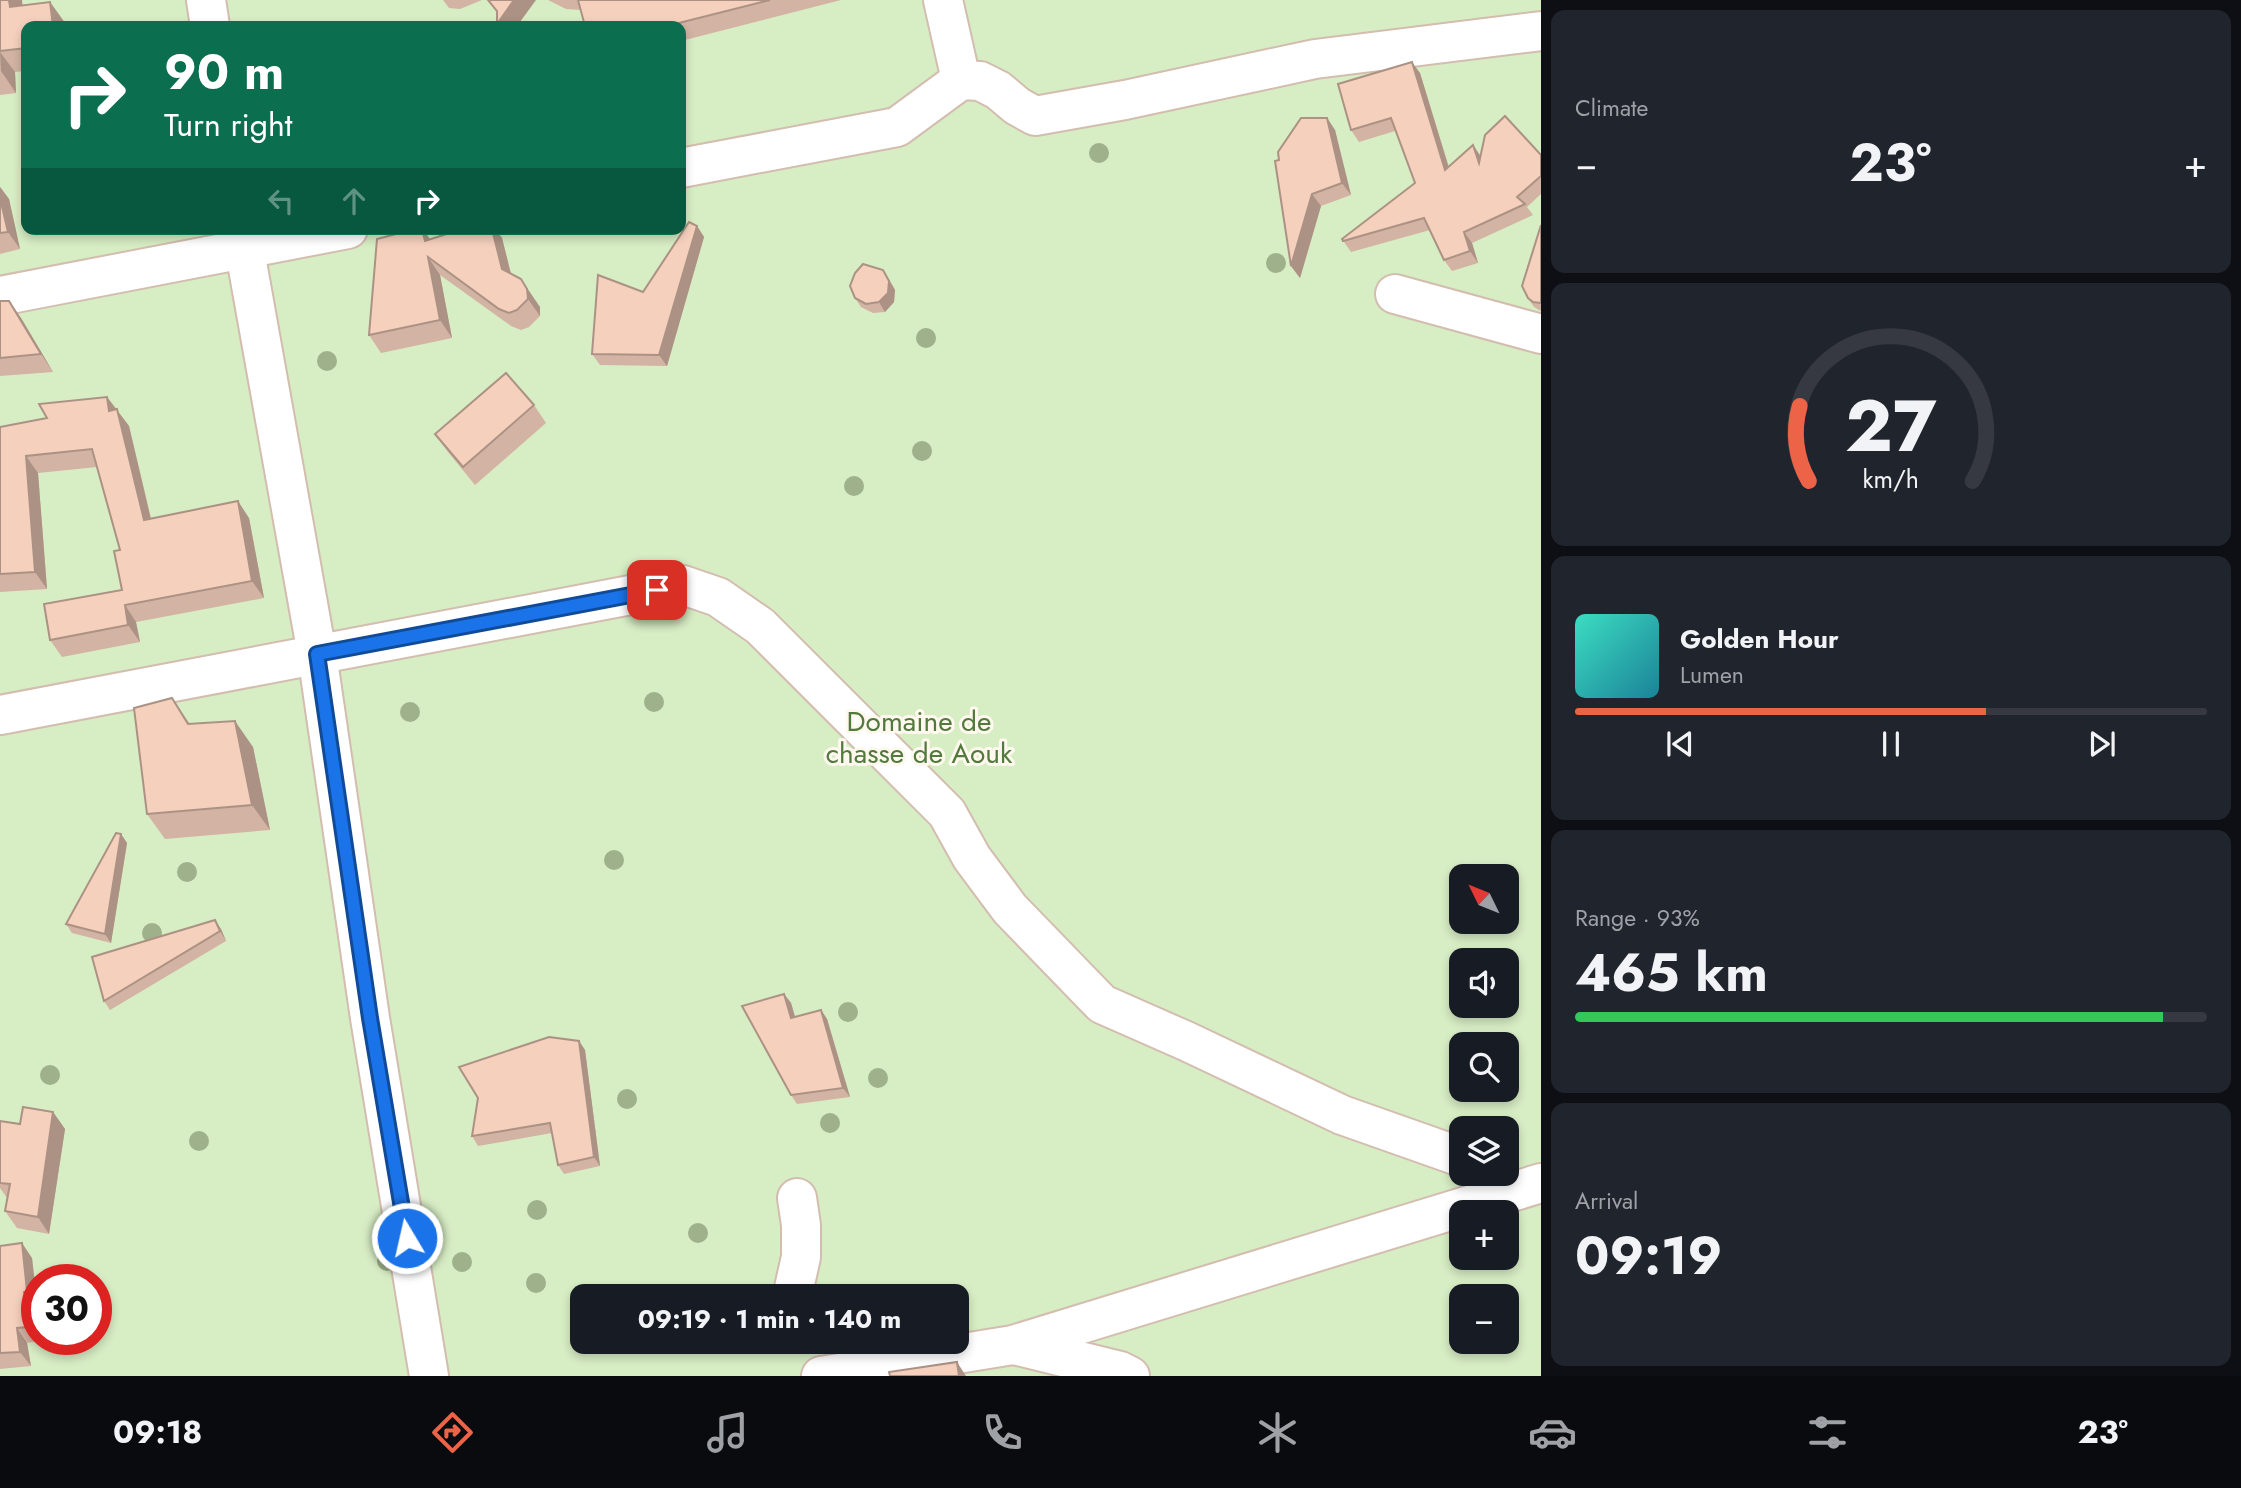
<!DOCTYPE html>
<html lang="en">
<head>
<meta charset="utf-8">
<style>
  body { margin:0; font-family:Jost,sans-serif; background:#20242c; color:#f1f3f6; height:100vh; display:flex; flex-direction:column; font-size:26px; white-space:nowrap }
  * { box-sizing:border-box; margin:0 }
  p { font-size:23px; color:#9ea1a6 }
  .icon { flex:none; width:38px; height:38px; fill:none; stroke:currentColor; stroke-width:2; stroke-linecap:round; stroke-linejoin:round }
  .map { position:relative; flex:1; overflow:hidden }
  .details { display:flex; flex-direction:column; gap:10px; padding:10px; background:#0d0f14; width:700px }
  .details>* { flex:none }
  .top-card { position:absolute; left:21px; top:21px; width:665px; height:214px; border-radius:14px; box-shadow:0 4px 10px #0003; background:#0b6e4f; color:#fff; overflow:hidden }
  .needle { width:46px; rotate:313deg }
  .fabs { position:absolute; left:1449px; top:864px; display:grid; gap:14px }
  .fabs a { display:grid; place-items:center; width:70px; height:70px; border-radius:14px; background:#171b24; box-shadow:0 4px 10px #0003; font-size:35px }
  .speed { position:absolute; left:21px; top:1264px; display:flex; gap:14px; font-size:35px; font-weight:700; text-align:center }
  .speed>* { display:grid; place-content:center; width:91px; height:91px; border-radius:50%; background:#171b24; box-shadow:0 4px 10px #0003; line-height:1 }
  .speed .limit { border:10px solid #d22; background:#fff; color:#111 }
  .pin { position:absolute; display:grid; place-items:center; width:60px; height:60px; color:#fff; margin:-30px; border-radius:14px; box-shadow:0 4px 10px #0006 }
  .me { position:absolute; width:77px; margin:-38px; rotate:351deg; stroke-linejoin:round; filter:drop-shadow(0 0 5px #0008) }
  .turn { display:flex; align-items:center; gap:24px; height:147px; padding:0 28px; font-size:32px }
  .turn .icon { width:91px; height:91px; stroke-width:2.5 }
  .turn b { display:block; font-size:49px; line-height:60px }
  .lanes { display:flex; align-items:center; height:66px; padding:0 28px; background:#0003; justify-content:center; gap:35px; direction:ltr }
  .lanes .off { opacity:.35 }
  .big { font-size:52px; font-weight:700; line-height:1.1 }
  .details .tile { flex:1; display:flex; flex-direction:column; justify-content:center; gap:10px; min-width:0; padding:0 24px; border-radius:14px; background:#20242c }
  .details .dial { align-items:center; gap:0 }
  .dial svg { height:182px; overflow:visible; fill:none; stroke:#363941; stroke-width:7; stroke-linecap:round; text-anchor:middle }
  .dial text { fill:#f1f3f6; stroke:none }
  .song { display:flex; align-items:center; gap:21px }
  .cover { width:84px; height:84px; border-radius:10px; background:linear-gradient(135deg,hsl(170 70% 55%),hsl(190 70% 35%)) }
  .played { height:7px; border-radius:4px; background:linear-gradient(90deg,#ed6347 65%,#363941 65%) }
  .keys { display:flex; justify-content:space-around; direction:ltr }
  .heat { display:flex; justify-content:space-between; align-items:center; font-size:38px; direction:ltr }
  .charge { height:10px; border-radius:5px; background:linear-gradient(90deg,#34c759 93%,#363941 0) }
  .trip { position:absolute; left:570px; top:1284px; width:399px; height:70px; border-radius:14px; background:#171b24; box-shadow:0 4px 10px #0003; font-weight:700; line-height:70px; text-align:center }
  .tab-bar { display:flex; height:112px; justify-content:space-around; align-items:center; background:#090b0e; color:#9ea1a6 }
  .tab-bar .icon { width:49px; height:49px }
  .tab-bar .active { color:#ed6347 }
  .tab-bar b { font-size:32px; color:#f1f3f6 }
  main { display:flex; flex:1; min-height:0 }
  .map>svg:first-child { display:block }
</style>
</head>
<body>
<main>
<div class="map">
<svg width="1541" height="1376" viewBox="0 0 1541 1376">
  <rect width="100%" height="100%" fill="#fef4e8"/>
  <path fill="#d7edc4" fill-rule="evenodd" d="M0,0H1541V1376H0ZM26,26H681V229H26ZM1461,877H1507V922H1461ZM1461,961H1507V1006H1461ZM1461,1045H1507V1090H1461ZM1461,1129H1507V1174H1461ZM1461,1213H1507V1258H1461ZM37,1279H96V1339H37ZM583,1297H957V1342H583ZM1461,1297H1507V1342H1461Z"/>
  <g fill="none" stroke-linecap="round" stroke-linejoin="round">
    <defs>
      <g id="street">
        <path d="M206,0L210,26"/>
        <path d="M943,0L961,80"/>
        <path d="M681,168L897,127L961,80L980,81L998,90L1017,106L1035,116L1125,100L1315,59L1541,31"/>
        <path d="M241,229L317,654L370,1018L429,1376"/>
        <path d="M1395,294L1541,334"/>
        <path d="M0,296L348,229"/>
        <path d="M0,715L683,585L718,597L760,626L947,813L972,858L1010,909L1102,1004L1186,1041L1342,1115L1461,1157"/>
        <path d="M792,1297L801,1257V1225L797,1198"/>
        <path d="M1014,1345L1120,1371L1130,1376"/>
        <path d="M821,1376L1013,1345L1541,1183"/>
      </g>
    </defs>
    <use href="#street" stroke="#d3bdaf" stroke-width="42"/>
    <use href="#street" stroke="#fff" stroke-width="38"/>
  </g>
  <g fill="#9fb18a">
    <circle cx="1099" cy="153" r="10"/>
    <circle cx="1276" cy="263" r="10"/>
    <circle cx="926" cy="338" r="10"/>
    <circle cx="327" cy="361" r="10"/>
    <circle cx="922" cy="451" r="10"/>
    <circle cx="854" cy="486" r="10"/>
    <circle cx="654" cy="702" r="10"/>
    <circle cx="410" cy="712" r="10"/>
    <circle cx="614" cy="860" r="10"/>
    <circle cx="187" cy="872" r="10"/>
    <circle cx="152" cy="933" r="10"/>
    <circle cx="848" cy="1012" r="10"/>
    <circle cx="50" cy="1075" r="10"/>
    <circle cx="878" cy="1078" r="10"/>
    <circle cx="627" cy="1099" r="10"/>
    <circle cx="830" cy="1123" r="10"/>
    <circle cx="199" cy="1141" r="10"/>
    <circle cx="537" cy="1210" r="10"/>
    <circle cx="698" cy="1233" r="10"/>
    <circle cx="387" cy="1261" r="10"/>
    <circle cx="462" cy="1262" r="10"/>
    <circle cx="536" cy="1283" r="10"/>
  </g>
  <g fill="#d3b3a3">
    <path d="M0,0L22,5L50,2L65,23L66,26H26V71L15,72L16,93L0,95Z"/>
    <path d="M443,0H482L460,9L449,8Z"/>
    <path d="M548,0H841L681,41V26H585L581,10L566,9Z"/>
    <path d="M1420,73L1449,167L1473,145L1480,155H1541V194L1527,207L1533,215L1472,243L1478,263L1452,271L1444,260L1430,230L1351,252L1342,239L1415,183L1395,131L1359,142L1351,130Z"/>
    <path d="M1327,118L1335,130L1351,195L1321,206L1300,278L1291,266L1279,160Z"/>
    <path d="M0,187L9,199L20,249L0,254Z"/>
    <path d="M1541,225V311L1534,307L1528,298Z"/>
    <path d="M697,226L704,237L667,366L600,365L592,354Z"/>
    <path d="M462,229H495L502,238L511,274L540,307V316L529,327L521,330L511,326L440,275L452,338L381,353L369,335L430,239Z"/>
    <path d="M889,279L895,290L894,302L885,312L873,313L861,307L855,298Z"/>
    <path d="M0,301H9L21,318L53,372L0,376Z"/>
    <path d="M107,397L129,426L151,518H249L264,598L136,622L140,642L62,657L50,640L122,590L120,550L97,467L38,473L47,589L0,592V427L47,418Z"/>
    <path d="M534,405L546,423L475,485L448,452L435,434Z"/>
    <path d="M172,698L190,724L253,747L270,830L165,839L147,814Z"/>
    <path d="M121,834L127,843L111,943L72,933L66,924Z"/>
    <path d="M221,929L226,941L110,1010L104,1001Z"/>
    <path d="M784,994L791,1003L795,1017L821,1010L827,1019L850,1097L797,1104L791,1095Z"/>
    <path d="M579,1041L585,1050L600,1166L564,1174L558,1165L552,1133L478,1146L472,1136Z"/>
    <path d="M53,1112L65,1129L49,1234L17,1228L5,1211L7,1198L0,1188V1121L20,1124Z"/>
    <path d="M0,1246L32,1258L37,1297V1306H34L37,1339H38V1341L27,1343L31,1366L0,1369Z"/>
  </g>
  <g fill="#ac9284">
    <path d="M9,0H22L25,29L10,7Z"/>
    <path d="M514,0H536L517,26H499L497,24Z"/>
    <path d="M50,2L65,23L66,26H53Z"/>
    <path d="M0,52L15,72L16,93L1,71Z"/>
    <path d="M1412,62L1420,73L1453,182L1445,170Z"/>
    <path d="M1327,118L1335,130L1351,195L1342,183Z"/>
    <path d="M1473,145L1481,157L1479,163Z"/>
    <path d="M0,187L9,199L20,249L8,232L0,198Z"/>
    <path d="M1312,194L1321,206L1300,278L1291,266Z"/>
    <path d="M697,226L704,237L667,366L659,355Z"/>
    <path d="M422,229H423L434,245L425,241Z"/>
    <path d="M492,229H495L502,238L514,286L502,269Z"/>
    <path d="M1464,232L1472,243L1478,263L1470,251Z"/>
    <path d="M428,257L440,275L452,338L440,320Z"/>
    <path d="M883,270L895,290L894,302L885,312L879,302Z"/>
    <path d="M521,279L540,307V316L528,299Z"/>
    <path d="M9,301L21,318L53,372L41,354Z"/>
    <path d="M107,397L129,426L155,537L144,520L109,411Z"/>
    <path d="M26,456L38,473L47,589L35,572Z"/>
    <path d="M238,501L249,518L264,598L252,581Z"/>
    <path d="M125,605L136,622L140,642L128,625Z"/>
    <path d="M235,721L253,747L270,830L252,805Z"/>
    <path d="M121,834L127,843L111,943L105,934Z"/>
    <path d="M215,920L221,929L226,941L220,931Z"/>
    <path d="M784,994L791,1003L798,1027L791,1018Z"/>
    <path d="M821,1010L827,1019L850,1097L843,1088Z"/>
    <path d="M579,1041L585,1050L600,1166L594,1157Z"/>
    <path d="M53,1112L65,1129L49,1234L38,1217Z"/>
    <path d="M22,1243L32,1258L37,1305L27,1291Z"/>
    <path d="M24,1292L34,1306L37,1339H38V1341L28,1327Z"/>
    <path d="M17,1328L27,1343L31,1366L20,1352Z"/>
    <path d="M957,1362L966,1376H959Z"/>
  </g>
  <g fill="#f5d0bd" stroke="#ac9284" stroke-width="2">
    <path d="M0,0H9L10,7L50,2L53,26H26V48L0,51Z"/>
    <path d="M488,0H514L497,24V11Z"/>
    <path d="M578,0H770L667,26H585Z"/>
    <path d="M1412,62L1445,170L1473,145L1479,163L1485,135L1505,116L1541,155V176L1517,197L1525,204L1464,232L1470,251L1444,260L1424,218L1343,241L1342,239L1415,183L1391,118L1351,130L1338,84Z"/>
    <path d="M1301,118H1327L1342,183L1312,194L1291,266L1275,161L1279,160L1278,152Z"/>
    <path d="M0,198L8,232L0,233Z"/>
    <path d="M689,222L697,226L659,355L592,354L598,275L643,292Z"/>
    <path d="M1541,225V303L1533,302L1528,298L1522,286Z"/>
    <path d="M415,229H422L425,241L462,229H492L502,269L521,279L527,289L528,299L517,310L509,313L499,309L428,257L440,320L369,335L377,239Z"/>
    <path d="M863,264L883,270L889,281L888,293L879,302L866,304L855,298L850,286L855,273Z"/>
    <path d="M0,301H9L41,354L0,358Z"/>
    <path d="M506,373L534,405L463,467L435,434Z"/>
    <path d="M107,397L109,411L117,409L144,520L238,501L252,581L125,605L128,625L50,640L44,604L122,590L114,551L120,550L92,449L26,456L35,572L0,574V427L47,418L39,404Z"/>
    <path d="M172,698L188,724L235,721L252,805L147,814L134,708Z"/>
    <path d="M116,833L121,834L105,934L66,924Z"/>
    <path d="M215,920L220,931L104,1001L92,957Z"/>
    <path d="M784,994L791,1018L821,1010L843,1088L791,1095L742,1006Z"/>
    <path d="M549,1037L579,1041L594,1157L558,1165L550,1123L472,1136L478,1098L459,1067Z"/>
    <path d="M23,1107L53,1112L38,1217L5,1211L10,1184L0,1183V1121L20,1124Z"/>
    <path d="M22,1243L27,1291L24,1292L28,1327L17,1328L20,1352L0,1353V1246Z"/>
    <path d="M957,1362L959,1376H890L889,1372Z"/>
  </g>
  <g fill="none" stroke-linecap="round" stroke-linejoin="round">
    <defs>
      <path id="route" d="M407,1238L370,1018L317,654L657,590"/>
    </defs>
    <use href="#route" stroke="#114b97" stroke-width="18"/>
    <use href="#route" stroke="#1a73e8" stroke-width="12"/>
  </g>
  <g text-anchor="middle" stroke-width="6" stroke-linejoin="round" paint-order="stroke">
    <g font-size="28" fill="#527a3e" stroke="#fff8ef">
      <text x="919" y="731">Domaine de<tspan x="919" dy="32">chasse de Aouk</tspan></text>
    </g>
  </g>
</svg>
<div class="fabs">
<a><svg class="needle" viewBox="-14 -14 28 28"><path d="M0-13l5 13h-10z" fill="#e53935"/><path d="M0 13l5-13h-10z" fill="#9ea1a6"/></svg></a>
<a><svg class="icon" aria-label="sound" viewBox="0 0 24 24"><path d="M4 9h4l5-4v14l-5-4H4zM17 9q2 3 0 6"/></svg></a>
<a><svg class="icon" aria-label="search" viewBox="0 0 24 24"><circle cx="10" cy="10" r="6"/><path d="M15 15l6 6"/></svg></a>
<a><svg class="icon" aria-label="layers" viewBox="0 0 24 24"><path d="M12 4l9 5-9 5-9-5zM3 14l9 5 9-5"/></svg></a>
<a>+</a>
<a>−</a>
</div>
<div class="speed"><div class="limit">30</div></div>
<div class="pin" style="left:657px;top:590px;background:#d93025"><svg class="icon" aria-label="arrive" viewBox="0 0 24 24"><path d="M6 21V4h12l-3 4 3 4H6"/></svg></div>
<svg class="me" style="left:407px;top:1238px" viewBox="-20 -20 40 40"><circle r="17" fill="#1a73e8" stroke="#fff" stroke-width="3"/><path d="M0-11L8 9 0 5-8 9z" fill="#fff"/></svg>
<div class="trip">09:19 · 1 min · 140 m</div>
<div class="top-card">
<div class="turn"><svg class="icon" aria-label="right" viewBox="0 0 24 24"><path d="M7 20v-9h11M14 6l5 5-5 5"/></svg><div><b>90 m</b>Turn right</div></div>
<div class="lanes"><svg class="icon off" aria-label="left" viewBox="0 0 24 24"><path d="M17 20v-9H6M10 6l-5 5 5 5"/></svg><svg class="icon off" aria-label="ahead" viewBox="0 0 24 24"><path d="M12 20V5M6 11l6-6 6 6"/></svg><svg class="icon" aria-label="right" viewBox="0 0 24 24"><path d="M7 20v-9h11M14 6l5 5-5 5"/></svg></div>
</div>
</div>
<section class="details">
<div class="tile"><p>Climate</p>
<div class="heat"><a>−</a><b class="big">23°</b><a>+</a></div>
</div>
<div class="tile dial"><svg viewBox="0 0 100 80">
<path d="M14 69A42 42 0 1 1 86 69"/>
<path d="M14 69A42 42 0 0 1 10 36" stroke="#ed6347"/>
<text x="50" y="56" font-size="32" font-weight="700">27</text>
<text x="50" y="72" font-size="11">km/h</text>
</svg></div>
<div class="tile">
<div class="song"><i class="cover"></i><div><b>Golden Hour</b><p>Lumen</p></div></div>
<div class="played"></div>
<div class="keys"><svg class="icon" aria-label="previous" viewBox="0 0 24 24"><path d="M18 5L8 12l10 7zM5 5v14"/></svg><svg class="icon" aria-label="pause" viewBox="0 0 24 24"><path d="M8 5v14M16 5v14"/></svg><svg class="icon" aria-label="next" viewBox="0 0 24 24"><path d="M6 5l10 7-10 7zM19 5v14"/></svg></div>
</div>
<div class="tile"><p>Range · 93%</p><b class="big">465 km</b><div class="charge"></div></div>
<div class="tile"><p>Arrival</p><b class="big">09:19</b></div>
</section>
</main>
<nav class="tab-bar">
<b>09:18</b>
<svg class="icon active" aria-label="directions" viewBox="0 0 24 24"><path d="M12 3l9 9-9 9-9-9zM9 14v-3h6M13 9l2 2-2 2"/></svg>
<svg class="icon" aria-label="music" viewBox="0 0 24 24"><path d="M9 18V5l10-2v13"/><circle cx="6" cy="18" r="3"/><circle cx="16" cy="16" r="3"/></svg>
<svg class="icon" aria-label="phone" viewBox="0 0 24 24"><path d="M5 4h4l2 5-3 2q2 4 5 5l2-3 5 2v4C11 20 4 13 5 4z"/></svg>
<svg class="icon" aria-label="climate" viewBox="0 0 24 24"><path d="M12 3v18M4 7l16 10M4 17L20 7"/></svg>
<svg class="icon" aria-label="car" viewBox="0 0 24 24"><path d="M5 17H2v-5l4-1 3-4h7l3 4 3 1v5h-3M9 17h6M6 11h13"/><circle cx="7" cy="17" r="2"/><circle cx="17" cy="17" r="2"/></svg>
<svg class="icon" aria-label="filters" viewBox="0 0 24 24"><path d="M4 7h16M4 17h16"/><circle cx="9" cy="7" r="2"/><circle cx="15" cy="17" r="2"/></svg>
<b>23°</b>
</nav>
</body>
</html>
